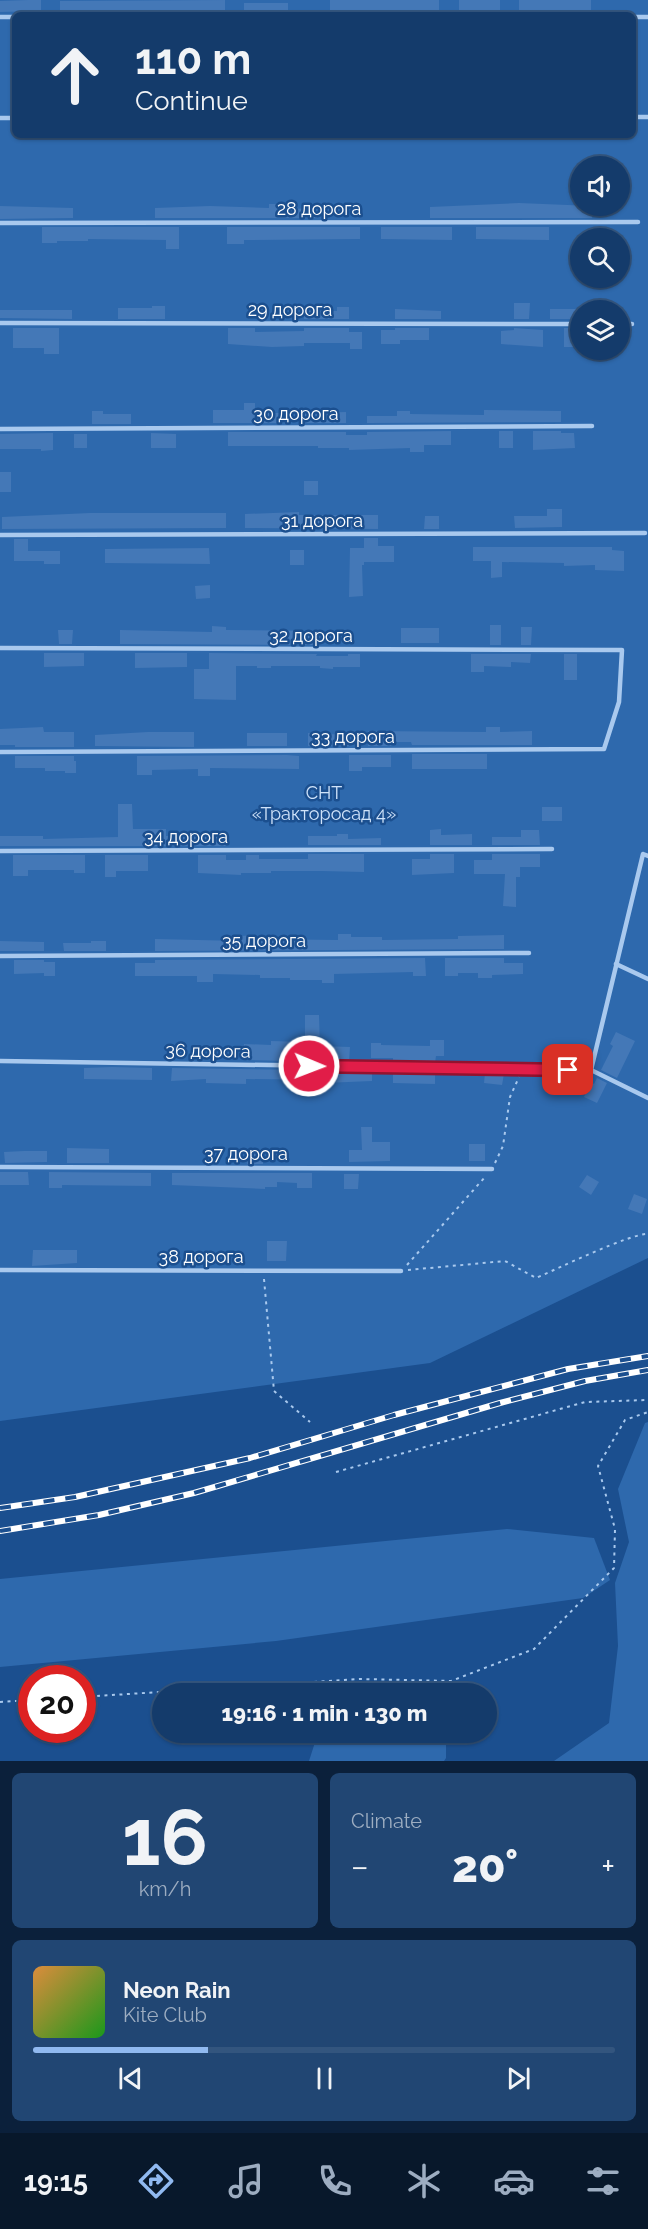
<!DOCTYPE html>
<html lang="en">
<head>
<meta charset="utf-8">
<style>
  body { margin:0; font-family:Raleway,sans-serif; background:#214673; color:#f1f3f6; height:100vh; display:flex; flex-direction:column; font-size:22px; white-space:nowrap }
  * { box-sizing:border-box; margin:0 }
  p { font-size:20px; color:#9dadc1 }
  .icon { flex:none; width:33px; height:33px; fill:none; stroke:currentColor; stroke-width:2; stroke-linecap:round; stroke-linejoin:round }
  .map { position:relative; height:1761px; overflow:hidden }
  .details { display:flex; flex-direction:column; gap:12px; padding:12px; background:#0b203b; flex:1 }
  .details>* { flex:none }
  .guide { position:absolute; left:12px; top:12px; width:624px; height:126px; border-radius:9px; box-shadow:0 2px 4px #0004,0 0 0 2px #33557e; background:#143b6b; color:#f1f3f6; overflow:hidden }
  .controls { position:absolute; left:570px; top:156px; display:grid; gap:12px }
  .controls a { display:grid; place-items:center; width:60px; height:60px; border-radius:50%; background:#143b6b; box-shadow:0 2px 4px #0004,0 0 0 2px #33557e; font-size:30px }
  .speed { position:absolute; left:18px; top:1665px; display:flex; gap:12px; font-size:30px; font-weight:700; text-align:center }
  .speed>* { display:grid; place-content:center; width:78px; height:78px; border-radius:50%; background:#143b6b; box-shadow:0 2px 4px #0004,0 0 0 2px #33557e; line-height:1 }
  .speed .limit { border:9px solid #d22; background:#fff; color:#111 }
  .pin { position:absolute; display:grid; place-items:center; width:51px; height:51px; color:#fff; margin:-26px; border-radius:12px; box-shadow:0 3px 9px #0006 }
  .me { position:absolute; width:66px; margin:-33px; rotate:91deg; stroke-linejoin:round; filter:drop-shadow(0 0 4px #0008) }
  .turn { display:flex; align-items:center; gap:21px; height:126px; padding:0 24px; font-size:27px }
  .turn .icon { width:78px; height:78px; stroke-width:2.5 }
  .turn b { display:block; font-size:42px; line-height:51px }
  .big { font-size:45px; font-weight:800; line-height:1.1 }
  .details .tile { flex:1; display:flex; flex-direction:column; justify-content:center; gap:9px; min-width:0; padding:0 21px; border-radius:9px; background:#214673 }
  .details .dial { align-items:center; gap:0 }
  .dial b { font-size:78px; line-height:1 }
  .song { display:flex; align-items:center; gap:18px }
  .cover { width:72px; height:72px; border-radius:9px; background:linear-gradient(135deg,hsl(30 70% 55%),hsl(120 70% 35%)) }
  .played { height:6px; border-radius:3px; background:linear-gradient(90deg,#90b9f0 30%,#33557e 30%) }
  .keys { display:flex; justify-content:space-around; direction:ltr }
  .heat { display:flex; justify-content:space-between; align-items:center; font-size:33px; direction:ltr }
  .details .tiles { flex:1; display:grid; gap:12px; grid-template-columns:1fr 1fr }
  .tile:last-child { grid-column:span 2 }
  .trip { position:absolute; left:152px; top:1683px; width:345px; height:60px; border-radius:30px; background:#143b6b; box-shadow:0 2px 4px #0004,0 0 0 2px #33557e; font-weight:800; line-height:60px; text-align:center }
  .tabs { display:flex; height:96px; justify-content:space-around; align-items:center; background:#08182b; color:#9dadc1 }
  .tabs .icon { width:42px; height:42px }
  .tabs .on { color:#90b9f0 }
  .tabs b { font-size:27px; color:#f1f3f6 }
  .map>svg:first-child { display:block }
</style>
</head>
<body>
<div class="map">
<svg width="648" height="1761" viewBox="0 0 648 1761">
  <rect width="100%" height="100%" fill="#1b4f8f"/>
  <g fill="#2e69ad" fill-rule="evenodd">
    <path d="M0,0H648V1258L430,1363L0,1421ZM15,15H633V135H15ZM580,166H620V206H580ZM580,238H620V278H580ZM580,310H620V350H580Z"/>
    <path d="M648,1422V1761H554L609,1723L618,1646L615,1583L629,1542L618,1489L645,1423Z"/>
    <path d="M507,1529L594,1538L610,1580L583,1598L276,1641L0,1667V1579Z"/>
    <path d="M318,1733H446V1758L444,1761H309Z"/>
  </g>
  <g fill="#4478b7">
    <path d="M28,0H41V11L0,12V1Z"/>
    <path d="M225,0V11L60,12V1Z"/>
    <path d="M330,0H439V11L330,12Z"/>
    <path d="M459,0H500V11L459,13Z"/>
    <path d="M519,0H591V10L519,12Z"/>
    <path d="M244,3H288V15L244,13Z"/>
    <path d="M519,203L592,206V218H430V207Z"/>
    <path d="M269,204H286V209L317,208V218H155V208L210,206L269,208Z"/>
    <path d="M0,206L73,208V218L0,219Z"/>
    <path d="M42,227H179V249H166V240L88,239V241H57V243H42Z"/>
    <path d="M227,227H360V239L244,240V244H227Z"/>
    <path d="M381,227H452V240L381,239Z"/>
    <path d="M476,227H549V240L476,239Z"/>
    <path d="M514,303H530L529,319H514Z"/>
    <path d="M152,306H165V319H118V308H152Z"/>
    <path d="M337,307H349V319H304V311H337Z"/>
    <path d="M395,309L441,311V319H395Z"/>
    <rect x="550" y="309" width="30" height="10"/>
    <path d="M0,310H72V319L0,318Z"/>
    <path d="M13,328H59V354H44V348H13Z"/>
    <path d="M228,328H255V332L304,331V328H349V332H362V349H350V343H304V346L272,347L228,344Z"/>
    <path d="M395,328H429V340H400V344H381V330H395Z"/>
    <path d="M514,328L543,330V347L501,344V331L514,330Z"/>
    <rect x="564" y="328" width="14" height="19"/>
    <path d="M244,403H255V413H285V423H213V410H244Z"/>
    <path d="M484,410L561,411V422L367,423V416H397V411H410V414L484,415Z"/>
    <path d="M92,411H103V414H131V424H92Z"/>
    <path d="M346,412V423H305V413Z"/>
    <path d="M451,431V445H424V452H410V448L349,450V448H318V446H228V432H346V435H367V432Z"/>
    <rect x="499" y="431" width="14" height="17"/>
    <path d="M533,431H561V433H574L575,448L533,450Z"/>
    <path d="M53,433V450L41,451V449H0V434Z"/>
    <path d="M151,433L176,434V448H151Z"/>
    <rect x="74" y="434" width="13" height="14"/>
    <rect x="0" y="472" width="11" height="20"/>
    <rect x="304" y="481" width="14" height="14"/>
    <path d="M547,509H562V527L515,528L514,516H547Z"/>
    <path d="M299,512V515H378V529L245,528V514Z"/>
    <path d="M90,513H226V528L2,529V517Z"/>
    <path d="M425,516H439V529H424Z"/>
    <path d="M364,538H378V546H394V562H364V565H362L363,596L349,597L350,548H364Z"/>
    <path d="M14,539H28V551H60V564H44V561H14Z"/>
    <path d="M473,547H612V550L624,551V571L595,570V565L564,566V563L502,562V577L491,578V561H473Z"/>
    <path d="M209,548L210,564L105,563V549Z"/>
    <rect x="290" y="550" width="14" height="15"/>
    <path d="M210,585V598L196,599L195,586Z"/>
    <rect x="490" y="625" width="11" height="20"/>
    <path d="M212,626L226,627V630L317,631V645L120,644V630L212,632Z"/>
    <path d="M521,627H532L531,645H521Z"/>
    <rect x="401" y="628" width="38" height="15"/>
    <path d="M58,630H73L72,644H59Z"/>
    <path d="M44,653H84V666L44,667Z"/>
    <path d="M135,653H187V667L135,668Z"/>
    <path d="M209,653L317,654L316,656H348V654H360V667H333V669L320,668V666H271V668H257V666H236V700L194,699V669H209Z"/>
    <path d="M471,654H531L530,663L511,662V667L484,666V672H471Z"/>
    <rect x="564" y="654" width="13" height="26"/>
    <path d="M43,727L44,732H74V747H15V745H0V729Z"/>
    <path d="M486,727H500V732L532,731V745H412L411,742H391V746H368V731L486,732Z"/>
    <path d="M148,732H194V747L95,746V735Z"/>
    <rect x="247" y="733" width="40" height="13"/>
    <path d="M308,733L349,735V746H308Z"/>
    <rect x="412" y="754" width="75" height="15"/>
    <path d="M287,755L299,756V769L210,768V776H198V769L152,770V775H137V756Z"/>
    <path d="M349,755H391V767H362V771H349Z"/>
    <path d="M15,756H74V761H76V773H65V771H45V768H15Z"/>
    <path d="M118,804H132L133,829H166V836L214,835V833H226V846H0V836H43V839L118,837Z"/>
    <rect x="542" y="807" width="20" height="14"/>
    <path d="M441,829V835L472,834V845H430V830Z"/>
    <path d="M521,830H539L540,845H492V837H521Z"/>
    <path d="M337,834H348V839L381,838V845H308V836H337Z"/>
    <path d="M308,854H364V872L321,871H271V873H241V875L198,873V855H226V860H246V855H259V859H308Z"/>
    <path d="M430,854H454V873L412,875V859H430Z"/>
    <path d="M492,854H540V867H520V877H516V907L503,906L505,874H474V860H492Z"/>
    <path d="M13,855H85V873H74V870H28V876H13Z"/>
    <path d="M105,855H148V871H116V877H105Z"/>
    <path d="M338,934H351V937H382V940L458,939V936L504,935V949L155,951V939L241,941V936L256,935V939L338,940Z"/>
    <path d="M0,941L44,942V951H0Z"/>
    <path d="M91,941H106V951H64L63,943H91Z"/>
    <path d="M425,958L426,976H413V972L334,974V983H322V980H290V978H260V975L213,974V982H197V976H135V963H155V960Z"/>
    <path d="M445,958H504V963H523V974L492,975V978H478V973H458V976H445Z"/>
    <path d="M14,960H44V962H55V976H44V973L14,974Z"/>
    <path d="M305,1015H319L320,1046L350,1047L349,1062L244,1060V1044L271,1045V1041L305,1042Z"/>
    <path d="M616,1032L635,1041L617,1078L601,1070L613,1046L610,1044Z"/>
    <path d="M430,1040H444V1056H436L435,1063L393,1062V1058H371V1043H381V1045L430,1046Z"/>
    <path d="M112,1067L152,1068V1080L84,1079V1068Z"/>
    <path d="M172,1068L372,1071V1081L325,1083V1080L246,1079V1084L206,1083V1079L171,1081Z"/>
    <path d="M393,1071L435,1072V1084L393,1083Z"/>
    <path d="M485,1073L504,1074L502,1085L484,1083Z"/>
    <path d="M597,1078L607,1083L597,1103L584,1097L591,1082L594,1084Z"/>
    <path d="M361,1127H372V1142H390V1161L349,1162V1150H362Z"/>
    <rect x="469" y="1144" width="16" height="17"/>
    <path d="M67,1148L109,1149V1163H67Z"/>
    <rect x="247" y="1149" width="16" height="15"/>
    <path d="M24,1151H47V1162L5,1163L4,1152Z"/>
    <path d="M0,1172H28L29,1185H0Z"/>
    <path d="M49,1172L151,1173V1186L62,1185V1188H49Z"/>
    <path d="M172,1173H312V1188H297V1183L277,1182V1187H265V1189L172,1185Z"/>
    <path d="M344,1174H359L358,1189H344Z"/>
    <path d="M587,1175L599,1182L591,1195L579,1187Z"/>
    <path d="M634,1194L647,1199L642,1214L628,1209Z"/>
    <path d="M267,1241H287L286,1261H267Z"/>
    <path d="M33,1250H77V1263L32,1266Z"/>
  </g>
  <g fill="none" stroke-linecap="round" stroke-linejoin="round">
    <g stroke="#a9c9ee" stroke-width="2" stroke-dasharray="3 4.5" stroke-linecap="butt">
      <path d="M495,1163L503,1146L510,1097L519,1077"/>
      <path d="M407,1265L485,1177"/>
      <path d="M408,1270L505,1261L536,1278C557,1269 631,1233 648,1234"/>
      <path d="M264,1279L274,1391L310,1422"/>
      <path d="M336,1472L585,1402L648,1400"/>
      <path d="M82,1697L360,1679L451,1681L534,1649L614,1568L615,1529L598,1466L625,1420L648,1412"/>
      <path d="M0,1702L32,1700"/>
    </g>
    <g stroke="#a9c9ee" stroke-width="4.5">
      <path d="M0,17H15"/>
      <path d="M633,17H648"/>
      <path d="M633,117H648"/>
      <path d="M0,118H15"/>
      <path d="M0,223L638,222"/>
      <path d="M0,323L580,324"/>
      <path d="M620,324H632"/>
      <path d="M0,429L592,426"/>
      <path d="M0,535L645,533"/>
      <path d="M0,648L622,650L619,702L604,749L0,752"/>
      <path d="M0,851L552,849"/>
      <path d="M0,956L529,953"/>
      <path d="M616,964L648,979"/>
      <path d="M0,1061L591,1070L648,1098"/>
      <path d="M591,1070L643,854L648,856"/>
      <path d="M0,1167L492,1169"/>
      <path d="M0,1270L401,1271"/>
    </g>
    <defs>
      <g id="rail">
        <path d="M0,1508L75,1497L250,1458L394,1415L568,1369L648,1356"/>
        <path d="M0,1531L99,1515L194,1493L500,1403L585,1381L648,1370"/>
      </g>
    </defs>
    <use href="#rail" stroke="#fff" stroke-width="6"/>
    <use href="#rail" stroke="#1b4f8f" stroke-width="4" stroke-dasharray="11" stroke-linecap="butt"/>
  </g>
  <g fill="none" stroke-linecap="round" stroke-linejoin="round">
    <defs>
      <path id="route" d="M309,1066L568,1070"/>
    </defs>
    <use href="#route" stroke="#92132f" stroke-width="15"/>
    <use href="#route" stroke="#e11d48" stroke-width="10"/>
  </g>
  <g text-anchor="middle" stroke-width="5" stroke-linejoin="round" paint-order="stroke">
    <g font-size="18" fill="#fff" stroke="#1b4f8f">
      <text x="319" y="215">28 дорога</text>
      <text x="290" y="316">29 дорога</text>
      <text x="296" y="420">30 дорога</text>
      <text x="322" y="527">31 дорога</text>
      <text x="311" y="642">32 дорога</text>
      <text x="353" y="743">33 дорога</text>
      <text x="186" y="843">34 дорога</text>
      <text x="264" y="947">35 дорога</text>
      <text transform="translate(208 1051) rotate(1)" y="6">36 дорога</text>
      <text x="246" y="1160">37 дорога</text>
      <text x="201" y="1263">38 дорога</text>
    </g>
    <g font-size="18" fill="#cfe3fa" stroke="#1b4f8f">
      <text x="324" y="799">СНТ<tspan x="324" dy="21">«Тракторосад 4»</tspan></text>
    </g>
  </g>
</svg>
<div class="controls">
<a><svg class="icon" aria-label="sound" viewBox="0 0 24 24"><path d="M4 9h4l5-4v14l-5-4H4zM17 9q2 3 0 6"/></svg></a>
<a><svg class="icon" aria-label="search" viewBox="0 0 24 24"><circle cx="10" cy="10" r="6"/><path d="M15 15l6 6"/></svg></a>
<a><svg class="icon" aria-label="layers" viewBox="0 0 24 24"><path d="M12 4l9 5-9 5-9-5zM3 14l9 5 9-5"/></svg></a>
</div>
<div class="speed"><div class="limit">20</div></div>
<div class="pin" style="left:568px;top:1070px;background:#d93025"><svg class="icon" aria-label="arrive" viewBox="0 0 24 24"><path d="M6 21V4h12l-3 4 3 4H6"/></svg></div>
<svg class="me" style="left:309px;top:1066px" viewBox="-20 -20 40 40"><circle r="17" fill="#e11d48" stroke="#fff" stroke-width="3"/><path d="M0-11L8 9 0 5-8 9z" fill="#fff"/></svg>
<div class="trip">19:16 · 1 min · 130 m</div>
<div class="guide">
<div class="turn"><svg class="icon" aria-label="ahead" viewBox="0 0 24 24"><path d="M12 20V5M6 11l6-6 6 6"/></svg><div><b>110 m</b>Continue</div></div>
</div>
</div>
<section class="details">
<div class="tiles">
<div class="tile dial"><b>16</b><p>km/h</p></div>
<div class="tile"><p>Climate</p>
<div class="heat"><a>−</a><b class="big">20°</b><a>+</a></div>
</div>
<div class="tile">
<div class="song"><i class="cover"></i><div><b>Neon Rain</b><p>Kite Club</p></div></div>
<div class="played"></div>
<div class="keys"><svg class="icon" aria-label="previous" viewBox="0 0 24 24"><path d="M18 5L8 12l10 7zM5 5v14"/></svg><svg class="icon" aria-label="pause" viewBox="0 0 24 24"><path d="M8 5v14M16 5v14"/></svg><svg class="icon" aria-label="next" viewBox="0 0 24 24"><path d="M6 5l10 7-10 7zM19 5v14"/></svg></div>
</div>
</div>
</section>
<nav class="tabs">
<b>19:15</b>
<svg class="icon on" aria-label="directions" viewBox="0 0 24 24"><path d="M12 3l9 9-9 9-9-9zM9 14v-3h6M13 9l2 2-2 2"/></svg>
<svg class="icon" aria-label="music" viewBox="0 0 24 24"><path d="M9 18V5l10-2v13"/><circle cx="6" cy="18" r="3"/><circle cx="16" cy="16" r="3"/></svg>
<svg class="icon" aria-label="phone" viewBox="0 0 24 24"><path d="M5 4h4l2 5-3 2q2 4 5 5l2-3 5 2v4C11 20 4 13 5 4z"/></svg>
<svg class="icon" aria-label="climate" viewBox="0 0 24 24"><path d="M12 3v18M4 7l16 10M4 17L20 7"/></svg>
<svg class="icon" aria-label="car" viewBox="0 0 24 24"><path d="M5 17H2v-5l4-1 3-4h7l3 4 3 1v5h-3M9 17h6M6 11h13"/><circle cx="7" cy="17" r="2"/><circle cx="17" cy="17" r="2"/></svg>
<svg class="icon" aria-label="filters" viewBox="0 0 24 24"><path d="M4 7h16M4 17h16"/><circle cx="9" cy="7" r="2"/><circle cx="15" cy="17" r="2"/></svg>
</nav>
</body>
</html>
